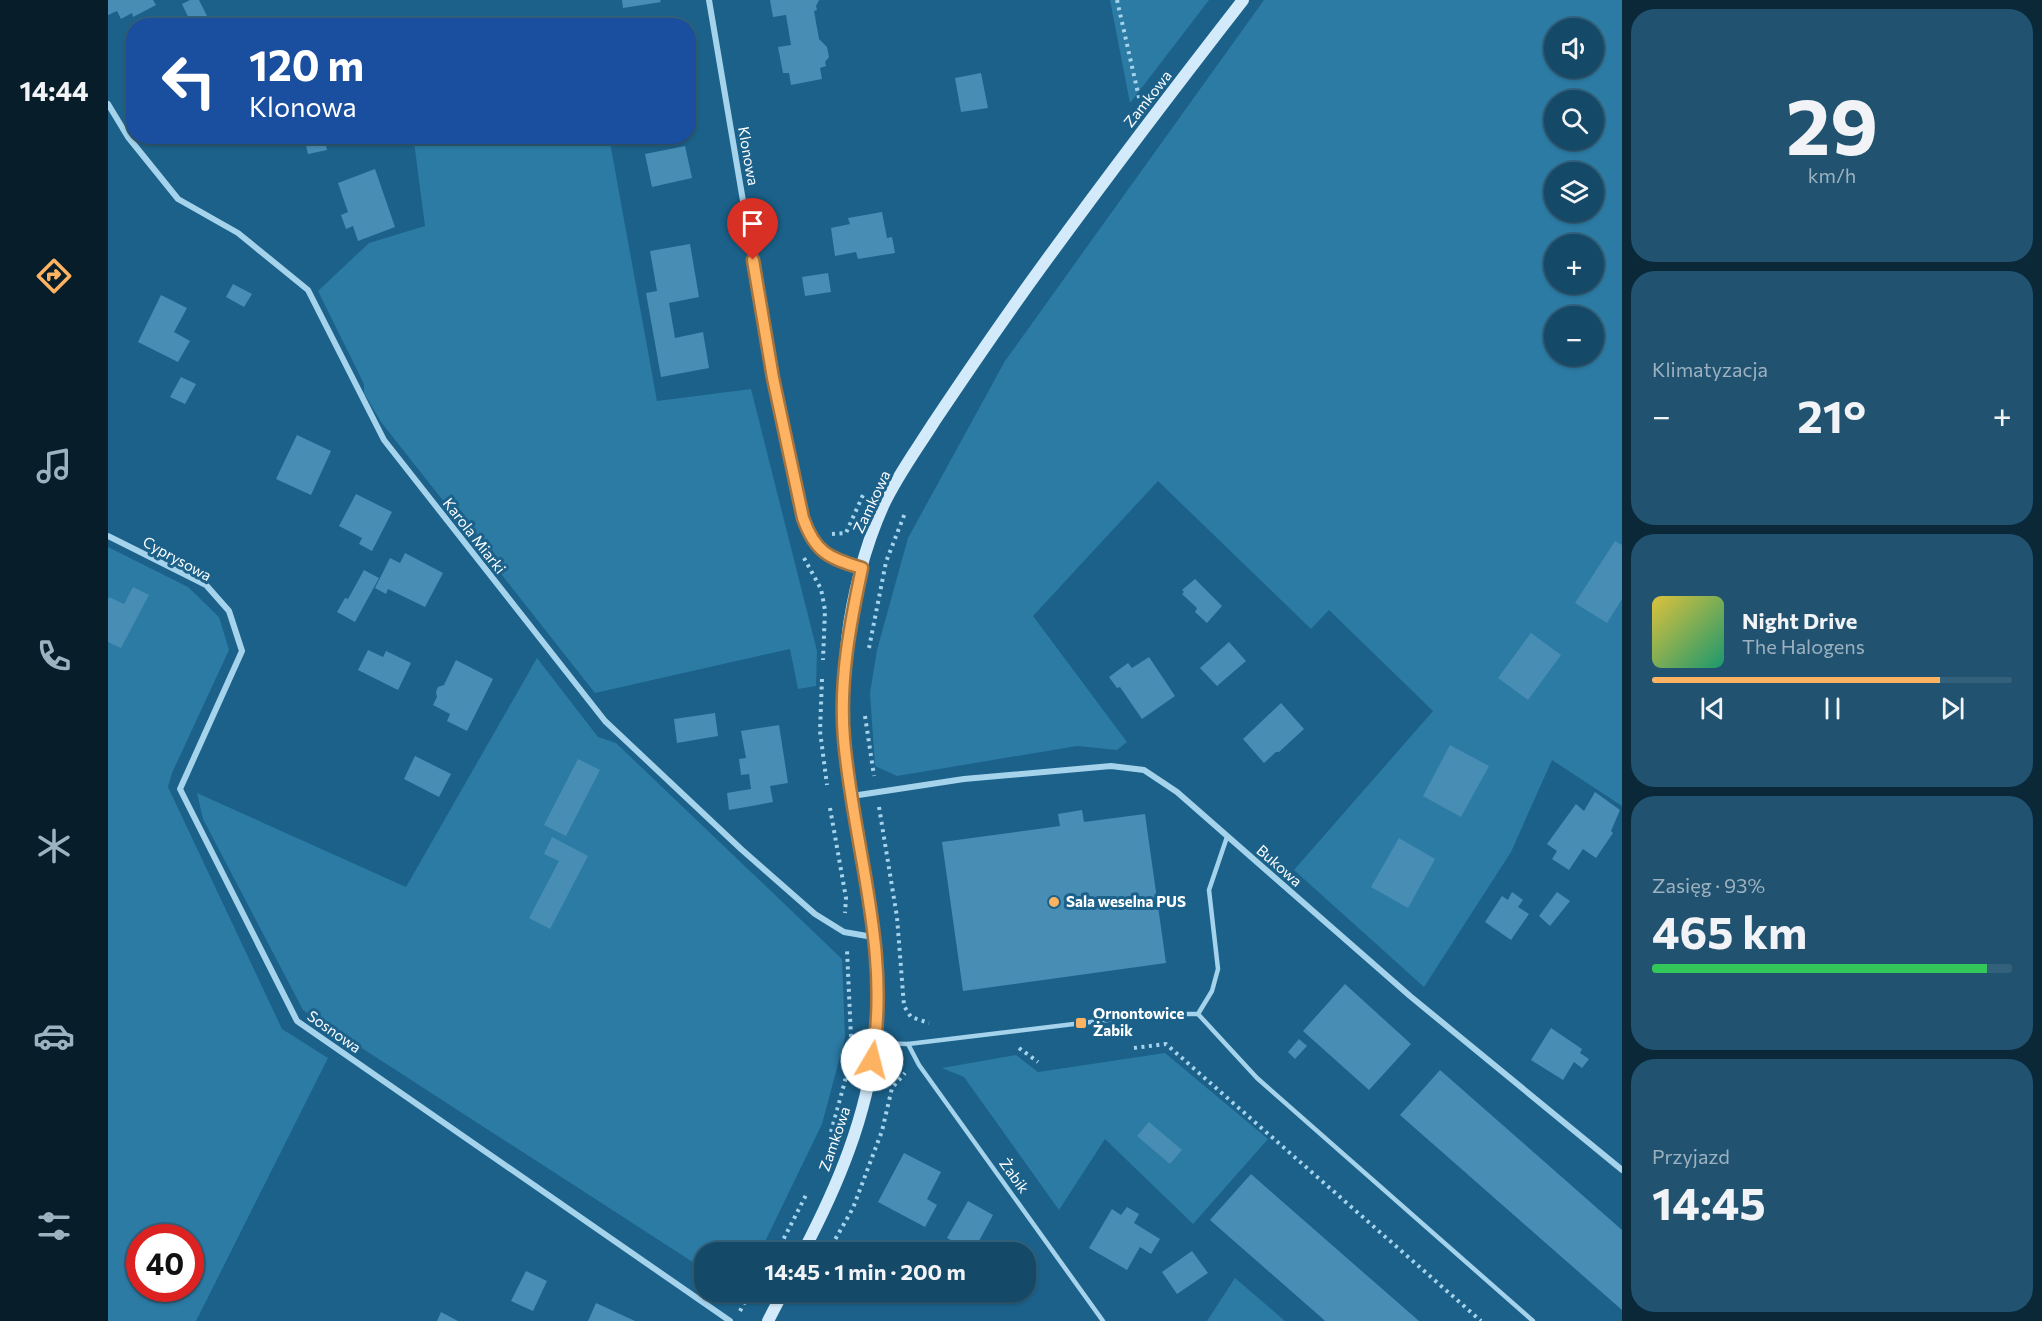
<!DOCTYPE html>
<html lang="pl">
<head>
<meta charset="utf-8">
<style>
  body { margin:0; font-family:Commissioner,sans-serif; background:#215371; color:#f1f3f6; height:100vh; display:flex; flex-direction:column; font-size:22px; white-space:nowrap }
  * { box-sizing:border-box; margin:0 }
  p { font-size:20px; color:#9db2c0 }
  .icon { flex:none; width:33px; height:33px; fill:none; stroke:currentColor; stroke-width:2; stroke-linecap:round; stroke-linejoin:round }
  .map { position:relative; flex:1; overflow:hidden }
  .details { display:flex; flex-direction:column; gap:9px; padding:9px; background:#0b2839; width:420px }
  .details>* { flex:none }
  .hud { position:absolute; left:18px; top:18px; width:570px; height:126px; border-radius:24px; box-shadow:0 2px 4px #0004,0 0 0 2px #33617c; background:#1a4fa0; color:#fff; overflow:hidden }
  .controls { position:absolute; left:1436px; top:18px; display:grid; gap:12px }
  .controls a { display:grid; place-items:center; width:60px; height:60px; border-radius:50%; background:#144968; box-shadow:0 2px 4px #0004,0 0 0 2px #33617c; font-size:30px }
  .speed { position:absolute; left:18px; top:1224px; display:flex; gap:12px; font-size:30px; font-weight:700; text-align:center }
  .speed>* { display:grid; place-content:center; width:78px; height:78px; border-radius:50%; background:#144968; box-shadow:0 2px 4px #0004,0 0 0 2px #33617c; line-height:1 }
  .speed .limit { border:9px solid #d22; background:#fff; color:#111 }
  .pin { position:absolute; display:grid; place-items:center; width:51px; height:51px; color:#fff; margin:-62px -26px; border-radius:50% 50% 50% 0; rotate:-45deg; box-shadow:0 0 6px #0007 }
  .pin .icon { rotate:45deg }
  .me { position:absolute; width:66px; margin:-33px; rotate:8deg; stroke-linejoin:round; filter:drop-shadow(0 0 4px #0008) }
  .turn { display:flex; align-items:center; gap:21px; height:126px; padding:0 24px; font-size:27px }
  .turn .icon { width:78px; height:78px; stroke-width:2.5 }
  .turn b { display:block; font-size:42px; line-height:51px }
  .big { font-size:45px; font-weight:700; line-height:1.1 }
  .details .widget { flex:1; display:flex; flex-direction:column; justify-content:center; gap:9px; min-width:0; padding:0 21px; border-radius:24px; background:#215371 }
  .details .dial { align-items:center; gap:0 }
  .dial b { font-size:78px; line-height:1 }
  .song { display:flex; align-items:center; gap:18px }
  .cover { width:72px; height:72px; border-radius:9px; background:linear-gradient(135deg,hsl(50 70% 55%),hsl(160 70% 35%)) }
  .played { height:6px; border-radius:3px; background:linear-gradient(90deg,#fdb362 80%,#33617c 80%) }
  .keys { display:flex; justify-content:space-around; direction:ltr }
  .heat { display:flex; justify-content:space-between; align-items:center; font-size:33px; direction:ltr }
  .charge { height:9px; border-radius:4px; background:linear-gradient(90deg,#34c759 93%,#33617c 0) }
  .trip { position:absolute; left:586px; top:1242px; width:342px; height:60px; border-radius:24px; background:#144968; box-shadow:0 2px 4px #0004,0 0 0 2px #33617c; font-weight:700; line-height:60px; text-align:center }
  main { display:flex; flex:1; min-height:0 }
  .tab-bar { display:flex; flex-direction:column; width:108px; justify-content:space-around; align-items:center; background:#081d2a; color:#9db2c0 }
  .tab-bar .icon { width:42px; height:42px }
  .tab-bar .on { color:#fdb362 }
  .tab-bar b { font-size:27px; color:#f1f3f6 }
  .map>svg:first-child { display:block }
</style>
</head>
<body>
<main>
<nav class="tab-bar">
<b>14:44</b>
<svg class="icon on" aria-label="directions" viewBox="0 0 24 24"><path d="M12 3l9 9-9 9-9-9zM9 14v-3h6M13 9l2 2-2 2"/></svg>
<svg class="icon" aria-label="music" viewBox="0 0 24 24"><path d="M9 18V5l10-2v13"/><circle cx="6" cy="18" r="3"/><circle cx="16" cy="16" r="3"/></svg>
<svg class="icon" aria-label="phone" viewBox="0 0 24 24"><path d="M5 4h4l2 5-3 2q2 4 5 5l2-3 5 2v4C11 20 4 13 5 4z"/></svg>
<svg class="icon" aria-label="climate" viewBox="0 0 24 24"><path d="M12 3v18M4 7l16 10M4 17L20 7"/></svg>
<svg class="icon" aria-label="car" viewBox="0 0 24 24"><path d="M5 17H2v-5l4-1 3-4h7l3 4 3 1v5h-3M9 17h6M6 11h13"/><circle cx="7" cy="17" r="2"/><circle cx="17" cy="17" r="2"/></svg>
<svg class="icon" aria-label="filters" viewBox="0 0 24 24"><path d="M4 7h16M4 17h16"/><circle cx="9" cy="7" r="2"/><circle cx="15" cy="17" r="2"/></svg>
</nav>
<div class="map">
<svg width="1514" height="1321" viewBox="0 0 1514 1321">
  <rect width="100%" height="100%" fill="#1b618a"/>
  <g fill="#2b7ba5" fill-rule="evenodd">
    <path d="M1002,0H1101L1022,103Z"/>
    <path d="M1156,0H1514V806L1444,760L1403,852L1316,987L1186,870L1325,711L1221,610L1203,629L1050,481L925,616L1019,742L1009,750L969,746L789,776L767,766L762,693L769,650L800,538L897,361ZM1446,28H1485V68H1446ZM1446,100H1485V140H1446ZM1446,172H1485V212H1446ZM1446,244H1485V284H1446ZM1446,316H1485V356H1446Z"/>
    <path d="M335,136L501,137L549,401L643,389L709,651L708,686L690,689L682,649L487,693L273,422L256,393V384L210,291L261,243L317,226L306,142Z"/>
    <path d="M0,547L80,587L111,617L121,650L64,773L60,787L174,1029L220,1058L88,1321H0ZM32,1238H82V1288H32Z"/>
    <path d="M429,658L490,737L508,743L734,959L737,1038L714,1124L652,1252H597V1270L195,1010L95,819L89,793L298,887Z"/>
    <path d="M1057,1053L1160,1139L1085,1224L997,1139L951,1210L856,1077L834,1068L908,1055L930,1072Z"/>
    <path d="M1127,1278L1177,1321H1099Z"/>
  </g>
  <g fill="#488db4">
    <path d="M0,0H45L48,5L25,17L24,13L13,19L9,11L0,15Z"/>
    <path d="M82,0H91L104,26H79L83,23L74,4Z"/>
    <path d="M514,0H552L553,2L515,8Z"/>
    <path d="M662,0H711L708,6L709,10L706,11L711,39L719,47L721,57L717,62L718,66L712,68L714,79L683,85L681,73H675L670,47L683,45L678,15L665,17Z"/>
    <path d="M873,73L880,108L853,112L847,78Z"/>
    <path d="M196,136H216L219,150L200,154Z"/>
    <path d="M577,146L584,178L544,187L537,154Z"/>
    <path d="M267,169L287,227L250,241L245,226L238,229L233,215L240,212L230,183Z"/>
    <path d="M774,212L779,238L784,237L787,253L750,259L748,252L727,256L723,228L742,224L740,218Z"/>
    <path d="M582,244L591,297L561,303L567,338L595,332L601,368L553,377L538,293L549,291L542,251Z"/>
    <path d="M720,273L723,292L697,296L694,277Z"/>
    <path d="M125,284L144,294L136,307L118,297Z"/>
    <path d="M53,295L79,308L66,332L82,341L70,362L30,342Z"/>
    <path d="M73,377L88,384L77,404L62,397Z"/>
    <path d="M189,435L223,451L203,495L168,479Z"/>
    <path d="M248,494L284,512L264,551L251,544L254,538L231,526Z"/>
    <path d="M1507,541L1514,545V599L1499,623L1467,603Z"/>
    <path d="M297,553L335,573L317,607L280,589L278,594L267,588L282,558L292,563Z"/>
    <path d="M256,570L271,578L247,622L229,612L237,598L240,599Z"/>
    <path d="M1087,579L1114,606L1099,623L1087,612L1089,608L1074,594L1076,592L1074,590Z"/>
    <path d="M25,587L41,595L13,648L0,642V599L1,597L16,604Z"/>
    <path d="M1423,633L1453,655L1420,700L1390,678Z"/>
    <path d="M1121,642L1138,661L1109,686L1092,668Z"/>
    <path d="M260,650L275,657L278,651L303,663L290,690L250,670Z"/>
    <path d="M1041,657L1067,696L1034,719L1012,687L1009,688L1001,677L1020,663L1024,668Z"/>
    <path d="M348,660L385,679L359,731L339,721L342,714L325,705L329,697L328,692L330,687L336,685Z"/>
    <path d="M1173,703L1196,729L1171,752H1168L1156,763L1135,739Z"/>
    <path d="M607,713L610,736L569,743L566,719Z"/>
    <path d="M671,725L680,783L662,786L665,802L621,810L619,793L643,789L641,774L633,775L631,759L638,758L633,731Z"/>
    <path d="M1342,745L1381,766L1353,817L1315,796Z"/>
    <path d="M307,756L343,774L331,797L296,779Z"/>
    <path d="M470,759L492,770L458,836L436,825Z"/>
    <path d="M1487,792L1512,810L1503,831L1505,833L1488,858L1475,849L1461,870L1444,859L1449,851L1439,844L1468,804L1476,811Z"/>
    <path d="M974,810L976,822L1037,814L1058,963L855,991L834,842L952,826L950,814Z"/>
    <path d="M444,837L480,856L442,929L421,918L451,861L436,854Z"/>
    <path d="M1291,838L1327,859L1300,908L1263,887Z"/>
    <path d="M1404,892L1415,900L1410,907L1421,914L1403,940L1377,922L1394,896L1400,900Z"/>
    <path d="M1449,892L1462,901L1442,926L1431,916Z"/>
    <path d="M1237,984L1303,1044L1261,1090L1195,1031Z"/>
    <path d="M1443,1028L1474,1049L1472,1053L1481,1059L1474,1068L1466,1062L1455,1080L1423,1060Z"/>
    <path d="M1191,1039L1199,1046L1187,1059L1180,1052Z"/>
    <path d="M1332,1070L1514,1230V1310L1292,1115Z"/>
    <path d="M1041,1122L1074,1150L1062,1164L1029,1136Z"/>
    <path d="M796,1153L833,1172L819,1199L829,1205L817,1227L770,1202Z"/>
    <path d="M1143,1174L1256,1273L1311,1321H1217L1215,1319L1102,1220Z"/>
    <path d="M860,1201L885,1215L865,1252L839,1238Z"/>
    <path d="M1019,1207L1031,1214L1026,1223L1052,1239L1043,1254L1032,1247L1019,1270L981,1248L1004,1209L1013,1215Z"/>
    <path d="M1084,1251L1100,1273L1069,1294L1054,1272Z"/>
    <path d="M418,1271L439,1281L425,1311L403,1301Z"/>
    <path d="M488,1303L527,1321H480Z"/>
    <path d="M333,1312L350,1321H329Z"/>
  </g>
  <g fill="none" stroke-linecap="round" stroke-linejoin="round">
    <g stroke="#a5d3ec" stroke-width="4" stroke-dasharray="3 4.5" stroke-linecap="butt">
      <path d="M1009,0L1032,102"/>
      <path d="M724,534L738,533L755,495"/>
      <path d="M696,558L713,589L717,610L715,660"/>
      <path d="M761,648L778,562L797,513"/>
      <path d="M714,679L712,731L719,785"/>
      <path d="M757,716L766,776"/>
      <path d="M771,807L789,917L796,1006L803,1017L821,1023"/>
      <path d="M722,808L738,898L737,913"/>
      <path d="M911,1048L930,1062"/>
      <path d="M1026,1048L1058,1044L1373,1321"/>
      <path d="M723,1132L737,1081L743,1037L739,950"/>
      <path d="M669,1252L698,1195"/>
      <path d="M720,1252L745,1208L774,1131L784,1088L797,1073"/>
      <path d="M632,1311L638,1300L649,1292"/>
    </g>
    <g stroke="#a5d3ec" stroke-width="4.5">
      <path d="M1090,1014L1149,1078L1425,1321"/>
      <path d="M767,1043L800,1044L1049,1014H1090L1104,991L1110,969L1101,890L1119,837"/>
      <path d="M800,1044L811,1065L995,1321"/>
    </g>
    <g stroke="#a5d3ec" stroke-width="6">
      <path d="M601,0L665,378L695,518C707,551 720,558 753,567"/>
      <path d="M0,104L20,137L70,199L130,233L200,290L276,440L497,721L633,849L707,914L736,932L765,937"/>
      <path d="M0,536L98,585L121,611L134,651L72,789L189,1021L622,1321"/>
      <path d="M744,796L856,779L1003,766L1036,770L1069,792L1302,996L1514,1170"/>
    </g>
    <g stroke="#d2eaf9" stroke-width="12">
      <path d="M695,1252C729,1187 759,1117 767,1042C771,1008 769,972 766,938C760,871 740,805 736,738C734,705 736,672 739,640C744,596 757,546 775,506C789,476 809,449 826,422C862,368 899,314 937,262C1002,173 1068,86 1135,0"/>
      <path d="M660,1321L675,1292"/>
    </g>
  </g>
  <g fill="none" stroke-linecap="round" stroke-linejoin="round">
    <defs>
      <path id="route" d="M645,260L665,378L695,518C707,552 720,558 754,568C742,624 731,681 736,739C745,845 784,953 764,1060"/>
    </defs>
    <use href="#route" stroke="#a47440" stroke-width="15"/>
    <use href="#route" stroke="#fdb362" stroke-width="10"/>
  </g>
  <g fill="#fdb362" stroke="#1b618a" stroke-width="2">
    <circle cx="946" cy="902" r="6"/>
    <rect x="967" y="1017" width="12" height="12" rx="3"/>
  </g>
  <g text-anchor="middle" stroke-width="6" stroke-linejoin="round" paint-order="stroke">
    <g font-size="15" fill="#fff" stroke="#1b618a">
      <text transform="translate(1040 99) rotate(-52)" y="5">Zamkowa</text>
      <text transform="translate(640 156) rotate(80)" y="5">Klonowa</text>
      <text transform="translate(764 502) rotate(-65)" y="5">Zamkowa</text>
      <text transform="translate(366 536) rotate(52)" y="5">Karola Miarki</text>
      <text transform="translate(69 559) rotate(29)" y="5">Cyprysowa</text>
      <text transform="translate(1171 866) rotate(41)" y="5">Bukowa</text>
      <text transform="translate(226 1032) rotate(35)" y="5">Sosnowa</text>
      <text transform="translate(727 1139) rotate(-71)" y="5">Zamkowa</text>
      <text transform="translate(906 1176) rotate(54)" y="5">Żabik</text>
    </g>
    <g font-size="15" font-weight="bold" fill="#fff" stroke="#1b618a" text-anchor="start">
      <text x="958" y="907">Sala weselna PUS</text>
      <text x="985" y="1019">Ornontowice<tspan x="985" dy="17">Żabik</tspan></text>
    </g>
  </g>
</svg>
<div class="controls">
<a><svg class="icon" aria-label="sound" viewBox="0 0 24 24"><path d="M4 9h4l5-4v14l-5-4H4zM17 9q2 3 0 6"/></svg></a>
<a><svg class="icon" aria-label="search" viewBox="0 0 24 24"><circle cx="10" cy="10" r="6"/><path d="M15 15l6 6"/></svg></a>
<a><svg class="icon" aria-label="layers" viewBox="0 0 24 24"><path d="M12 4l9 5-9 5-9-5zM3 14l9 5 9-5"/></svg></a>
<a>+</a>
<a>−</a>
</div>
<div class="speed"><div class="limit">40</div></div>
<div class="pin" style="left:645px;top:260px;background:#d93025"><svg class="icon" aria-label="arrive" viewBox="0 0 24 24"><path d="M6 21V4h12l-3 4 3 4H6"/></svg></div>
<svg class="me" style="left:764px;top:1060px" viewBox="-20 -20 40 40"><circle r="19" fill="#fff"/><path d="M0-13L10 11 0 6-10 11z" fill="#fdb362"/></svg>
<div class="trip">14:45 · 1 min · 200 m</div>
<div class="hud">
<div class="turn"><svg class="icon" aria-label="left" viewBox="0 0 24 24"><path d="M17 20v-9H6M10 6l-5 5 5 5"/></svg><div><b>120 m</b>Klonowa</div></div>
</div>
</div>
<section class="details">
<div class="widget dial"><b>29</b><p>km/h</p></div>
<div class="widget"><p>Klimatyzacja</p>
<div class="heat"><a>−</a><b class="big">21°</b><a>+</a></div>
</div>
<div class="widget">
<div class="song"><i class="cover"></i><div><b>Night Drive</b><p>The Halogens</p></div></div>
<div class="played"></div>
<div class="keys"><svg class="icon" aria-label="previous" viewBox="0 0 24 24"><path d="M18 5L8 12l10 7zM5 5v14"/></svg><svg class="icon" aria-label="pause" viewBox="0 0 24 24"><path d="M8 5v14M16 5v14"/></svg><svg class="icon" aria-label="next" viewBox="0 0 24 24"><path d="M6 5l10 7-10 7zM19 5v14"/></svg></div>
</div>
<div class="widget"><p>Zasięg · 93%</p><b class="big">465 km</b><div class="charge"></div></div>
<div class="widget"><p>Przyjazd</p><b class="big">14:45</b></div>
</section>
</main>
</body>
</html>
